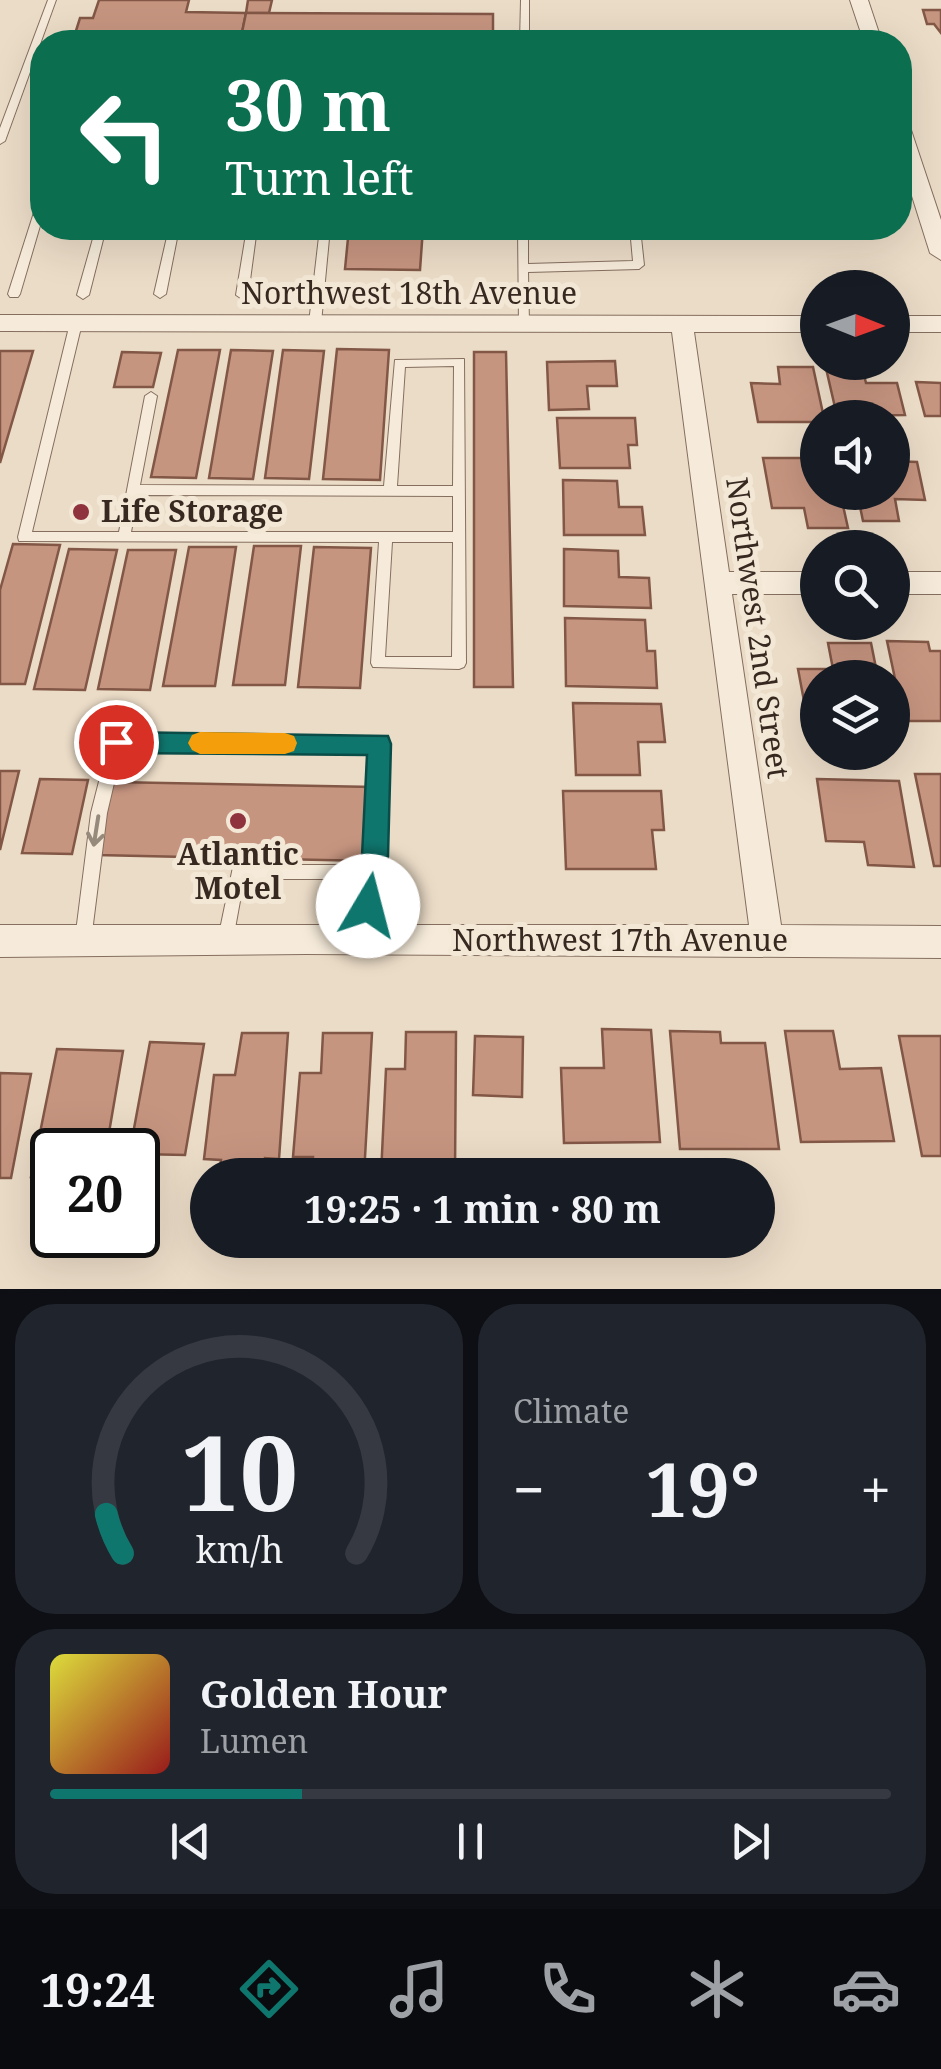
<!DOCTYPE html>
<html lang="en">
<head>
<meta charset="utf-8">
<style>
  body { margin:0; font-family:"Noto Serif",serif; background:#20242c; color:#f1f3f6; height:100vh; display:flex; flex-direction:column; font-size:38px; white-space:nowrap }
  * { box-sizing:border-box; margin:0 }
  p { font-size:32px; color:#9ea1a6 }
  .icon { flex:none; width:55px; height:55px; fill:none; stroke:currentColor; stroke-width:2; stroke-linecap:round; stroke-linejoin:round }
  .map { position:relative; height:1289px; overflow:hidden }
  .side { display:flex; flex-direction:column; gap:15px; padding:15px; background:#0d0f14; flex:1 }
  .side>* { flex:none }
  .guide { position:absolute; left:30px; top:30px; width:882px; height:210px; border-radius:40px; box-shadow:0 10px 40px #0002; background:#0b6e4f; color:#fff; overflow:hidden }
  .needle { width:65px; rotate:91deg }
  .controls { position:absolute; left:800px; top:270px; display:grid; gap:20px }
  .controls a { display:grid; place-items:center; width:110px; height:110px; border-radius:50%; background:#171b24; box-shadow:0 10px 40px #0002; font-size:50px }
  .speed { position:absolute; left:30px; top:1128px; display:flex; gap:20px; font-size:50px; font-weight:700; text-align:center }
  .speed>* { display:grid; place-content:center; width:130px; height:130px; border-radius:50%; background:#171b24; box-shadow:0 10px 40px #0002; line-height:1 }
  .speed .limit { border:5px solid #111; border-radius:15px; background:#fff; color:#111 }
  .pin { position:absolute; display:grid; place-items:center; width:85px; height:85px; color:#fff; margin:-42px; border:5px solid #fff; border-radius:50%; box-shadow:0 2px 10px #0007 }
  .me { position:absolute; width:110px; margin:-55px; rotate:8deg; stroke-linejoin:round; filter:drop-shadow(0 0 8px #0008) }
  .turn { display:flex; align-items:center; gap:35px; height:210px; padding:0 30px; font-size:45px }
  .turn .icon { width:130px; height:130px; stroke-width:2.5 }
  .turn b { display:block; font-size:70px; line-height:85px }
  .big { font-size:75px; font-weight:700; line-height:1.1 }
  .side .card { flex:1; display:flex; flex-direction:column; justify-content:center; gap:15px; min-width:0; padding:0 35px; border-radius:40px; background:#20242c }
  .side .dial { align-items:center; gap:0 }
  .dial svg { height:260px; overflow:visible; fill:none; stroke:#363941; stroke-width:7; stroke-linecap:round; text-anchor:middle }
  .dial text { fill:#f1f3f6; stroke:none }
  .song { display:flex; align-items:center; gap:30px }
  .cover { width:120px; height:120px; border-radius:15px; background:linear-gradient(135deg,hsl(60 70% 55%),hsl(0 70% 35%)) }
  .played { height:10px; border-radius:5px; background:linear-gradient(90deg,#0f766e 30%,#363941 30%) }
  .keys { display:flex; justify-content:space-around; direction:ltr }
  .heat { display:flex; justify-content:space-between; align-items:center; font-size:55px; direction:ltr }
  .side .tiles { flex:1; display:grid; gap:15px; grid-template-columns:1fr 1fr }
  .card:last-child { grid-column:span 2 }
  .trip { position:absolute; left:190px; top:1158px; width:585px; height:100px; border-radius:50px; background:#171b24; box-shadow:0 10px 40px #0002; font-weight:700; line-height:100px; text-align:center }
  .dock { display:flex; height:160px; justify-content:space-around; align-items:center; background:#090b0e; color:#9ea1a6 }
  .dock .icon { width:70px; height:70px }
  .dock .current { color:#0f766e }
  .dock b { font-size:45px; color:#f1f3f6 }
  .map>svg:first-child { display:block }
</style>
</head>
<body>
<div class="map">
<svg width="941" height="1289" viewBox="0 0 941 1289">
  <rect width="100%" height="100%" fill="#ebdcc7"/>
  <g fill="#c69580" stroke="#825746" stroke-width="2.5">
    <path d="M99,0H189L186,12L246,13L240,42H86L88,37H74L80,18H93Z"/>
    <path d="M248,0H272L269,13H246Z"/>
    <path d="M923,10H941V33L934,24H927Z"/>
    <path d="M246,13L493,14V42H240Z"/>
    <path d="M349,228H423L420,270L345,269Z"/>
    <path d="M337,349L389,350L380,480L323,479Z"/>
    <path d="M178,350H220L196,478L151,477Z"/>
    <path d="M231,350L273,351L253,479L209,478Z"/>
    <path d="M283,350L324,351L309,479L265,478Z"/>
    <path d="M0,351H33L0,463Z"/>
    <path d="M122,352L161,353L153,387H114Z"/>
    <path d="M474,352H506L513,687H474Z"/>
    <path d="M615,361L617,386H587L589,409L549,410L547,362Z"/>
    <path d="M861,363L866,383H897L905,415L837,416L825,364Z"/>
    <path d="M778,367H813L824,418H818V422H758L751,383L780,384Z"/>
    <path d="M916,382L941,383V416H925Z"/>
    <path d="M557,418H635L637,445H628L630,468H560Z"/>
    <path d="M763,458H818V492H840L848,528H808L804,508H772Z"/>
    <path d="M892,461L917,462L925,500L895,499L899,521H863L857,492H892Z"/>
    <path d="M563,480L617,481L619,507H642L645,535H564Z"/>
    <path d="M13,544L60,545L25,684H0V590Z"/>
    <path d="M254,546H301L285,685H233Z"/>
    <path d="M189,547H236L215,686H163Z"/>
    <path d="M314,547L371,548L360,688L298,687Z"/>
    <path d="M69,549L117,550L85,690L34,689Z"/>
    <path d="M564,549L618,551L619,577L649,578L651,608L564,606Z"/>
    <path d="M128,550H176L150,690L98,689Z"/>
    <path d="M565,618L645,620L647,651H655L657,688L566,686Z"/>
    <path d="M887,641L928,642L930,651H941V721H904Z"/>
    <path d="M828,643H871L878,678H818V717H807L798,669H833Z"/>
    <path d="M573,703L661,704L665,742H638L640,775H576Z"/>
    <path d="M0,771H19L0,850Z"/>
    <path d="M915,774H941V866H934Z"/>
    <path d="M40,779L88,780L72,854L22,853Z"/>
    <path d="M817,779L899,781L914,867L868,865L864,842L826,841Z"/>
    <path d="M113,782L374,787L369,861L97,855Z"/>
    <path d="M563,791H661L664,830H652L656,869H566Z"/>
    <path d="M602,1029L651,1030L660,1142L564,1143L561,1068H604Z"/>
    <path d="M670,1031L720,1032L721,1043H765L779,1149H680Z"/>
    <path d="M785,1031H833L840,1069L881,1068L894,1141L801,1142Z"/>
    <path d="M406,1032H456L455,1175H381L386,1069H405Z"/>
    <path d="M242,1033H288L279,1159L265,1158L264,1175H219L221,1160L204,1159L214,1075H235Z"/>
    <path d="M323,1033H372L364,1175H312L313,1157H293L300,1073H321Z"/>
    <path d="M475,1036L523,1037L522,1097L473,1095Z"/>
    <path d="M899,1036H941V1156H922Z"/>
    <path d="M150,1042L204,1044L185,1155L138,1154V1150H130Z"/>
    <path d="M57,1049L123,1051L106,1150H52V1177H31Z"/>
    <path d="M0,1073L31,1074L11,1178H0Z"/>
  </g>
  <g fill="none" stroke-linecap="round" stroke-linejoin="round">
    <defs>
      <g id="lane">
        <path d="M48,0H56L5,141L0,144V128Z"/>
        <path d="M521,0H529V42H520Z"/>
        <path d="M42,200V219L20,294L18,297H10L8,294L37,203Z"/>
        <path d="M96,228H106L89,295L83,299L77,295Z"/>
        <path d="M169,228H179L166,294L160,298L154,294Z"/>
        <path d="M247,228H257L248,295L242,299L236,295Z"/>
        <path d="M320,228H330L321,323L315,327L309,323Z"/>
        <path d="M518,228H528V264L633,261L630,228H640L644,265L639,269L528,272L529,324L527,327H519Z"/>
        <path d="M76,319L82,323L32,532H119L145,396L151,392L157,396L140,485L384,486L395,360L464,359L466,663L464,667L459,669L373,667L371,663L379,542L19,541L18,537L70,323ZM454,366L453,486H397L405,367ZM138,495L453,496V532H131ZM392,542H453L452,657H385Z"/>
        <path d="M116,736L379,738L384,739L386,744L383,856L378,872L373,939L371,945L365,947L359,945L357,939L362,879H244L232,945L226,947L220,945L218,939L233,867L238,865H365L367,856L371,750L122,749L107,813L91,940L89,946L83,948L77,946L75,940L91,813L109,742L111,737Z"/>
      </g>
      <g id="street">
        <path d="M850,0H868L882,42H864Z"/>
        <path d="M900,121L910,127L941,220V260L930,253L900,158Z"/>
        <path d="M0,315L818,316V332H694L729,572H818V594H732L781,925L941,926V958L306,954L0,957V925H749L672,332L0,331Z"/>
        <rect x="892" y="316" width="49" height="16"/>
        <rect x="892" y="572" width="49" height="22"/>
      </g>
    </defs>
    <use href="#lane" stroke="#856e5e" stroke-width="2"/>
    <use href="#street" stroke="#856e5e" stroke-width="2"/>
    <use href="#lane" fill="#f6ebda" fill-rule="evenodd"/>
    <use href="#street" fill="#f6ebda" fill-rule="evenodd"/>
  </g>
  <defs><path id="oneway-shaft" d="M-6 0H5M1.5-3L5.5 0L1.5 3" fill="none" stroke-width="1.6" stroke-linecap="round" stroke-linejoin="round" transform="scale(2.5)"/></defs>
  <use stroke="#968a7d" href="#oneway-shaft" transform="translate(96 831) rotate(99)"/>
  <path fill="#0f766e" stroke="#0a4d48" stroke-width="2.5" d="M116,732L388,736L391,744L388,856L377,915L368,918L359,915L355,906L362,856L367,755L116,753L108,750L105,742L108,735Z"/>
  <path fill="#f59e0b" d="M200,732L285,733L294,736L297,743L294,751L285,754H200L192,750L188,743L192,735Z"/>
  <g fill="#8f333e" stroke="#f3e7d6" stroke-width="4">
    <circle cx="81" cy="512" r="10"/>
    <circle cx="238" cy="821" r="10"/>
  </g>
  <g text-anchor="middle" stroke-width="10" stroke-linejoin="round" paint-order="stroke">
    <g font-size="30" fill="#372920" stroke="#f3e7d6">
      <text x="409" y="304">Northwest 18th Avenue</text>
      <text transform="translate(757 628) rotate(82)" y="10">Northwest 2nd Street</text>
      <text x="620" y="951">Northwest 17th Avenue</text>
    </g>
    <g font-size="30" font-weight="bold" fill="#372920" stroke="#f3e7d6" text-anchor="start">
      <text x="101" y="522">Life Storage</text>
      <text x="238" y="865" text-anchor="middle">Atlantic<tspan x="238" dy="34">Motel</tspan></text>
    </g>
  </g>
</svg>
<div class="controls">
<a><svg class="needle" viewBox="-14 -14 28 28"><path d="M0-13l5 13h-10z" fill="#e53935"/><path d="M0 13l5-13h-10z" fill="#9ea1a6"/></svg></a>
<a><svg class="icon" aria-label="sound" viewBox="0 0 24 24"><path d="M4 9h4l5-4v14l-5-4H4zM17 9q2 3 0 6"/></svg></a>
<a><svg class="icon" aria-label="search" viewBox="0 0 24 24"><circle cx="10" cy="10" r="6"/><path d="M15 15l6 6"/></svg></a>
<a><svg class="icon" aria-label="layers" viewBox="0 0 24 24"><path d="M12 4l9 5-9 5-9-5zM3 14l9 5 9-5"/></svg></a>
</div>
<div class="speed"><div class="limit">20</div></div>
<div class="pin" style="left:116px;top:742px;background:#d93025"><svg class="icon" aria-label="arrive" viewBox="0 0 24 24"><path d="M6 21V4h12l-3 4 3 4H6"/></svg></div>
<svg class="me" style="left:368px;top:906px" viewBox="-20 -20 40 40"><circle r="19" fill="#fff"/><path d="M0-13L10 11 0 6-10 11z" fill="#0f766e"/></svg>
<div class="trip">19:25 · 1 min · 80 m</div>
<div class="guide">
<div class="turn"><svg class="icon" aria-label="left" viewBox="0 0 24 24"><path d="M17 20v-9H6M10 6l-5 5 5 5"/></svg><div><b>30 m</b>Turn left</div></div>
</div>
</div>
<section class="side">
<div class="tiles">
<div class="card dial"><svg viewBox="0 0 100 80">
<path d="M14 69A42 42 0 1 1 86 69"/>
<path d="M14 69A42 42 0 0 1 9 57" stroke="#0f766e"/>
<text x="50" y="56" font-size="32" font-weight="700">10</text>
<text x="50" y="72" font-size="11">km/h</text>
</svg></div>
<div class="card"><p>Climate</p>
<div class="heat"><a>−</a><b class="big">19°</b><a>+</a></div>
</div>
<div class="card">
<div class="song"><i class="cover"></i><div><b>Golden Hour</b><p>Lumen</p></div></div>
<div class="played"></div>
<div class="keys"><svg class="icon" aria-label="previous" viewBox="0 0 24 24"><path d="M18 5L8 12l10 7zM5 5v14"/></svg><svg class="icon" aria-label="pause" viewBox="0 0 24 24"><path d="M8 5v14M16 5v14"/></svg><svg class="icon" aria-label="next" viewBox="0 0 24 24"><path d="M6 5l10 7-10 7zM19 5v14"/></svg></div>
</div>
</div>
</section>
<nav class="dock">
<b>19:24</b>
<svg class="icon current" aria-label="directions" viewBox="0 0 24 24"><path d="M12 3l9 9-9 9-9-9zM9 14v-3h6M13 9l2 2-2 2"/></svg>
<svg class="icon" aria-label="music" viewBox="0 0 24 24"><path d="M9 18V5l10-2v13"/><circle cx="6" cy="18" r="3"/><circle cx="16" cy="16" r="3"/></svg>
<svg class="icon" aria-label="phone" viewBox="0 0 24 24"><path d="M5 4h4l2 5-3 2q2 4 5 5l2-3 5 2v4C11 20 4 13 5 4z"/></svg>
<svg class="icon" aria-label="climate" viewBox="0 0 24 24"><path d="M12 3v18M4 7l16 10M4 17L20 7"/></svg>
<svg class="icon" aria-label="car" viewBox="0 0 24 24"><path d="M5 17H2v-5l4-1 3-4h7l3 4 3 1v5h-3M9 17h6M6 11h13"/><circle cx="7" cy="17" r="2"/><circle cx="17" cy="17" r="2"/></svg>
</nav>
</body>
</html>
